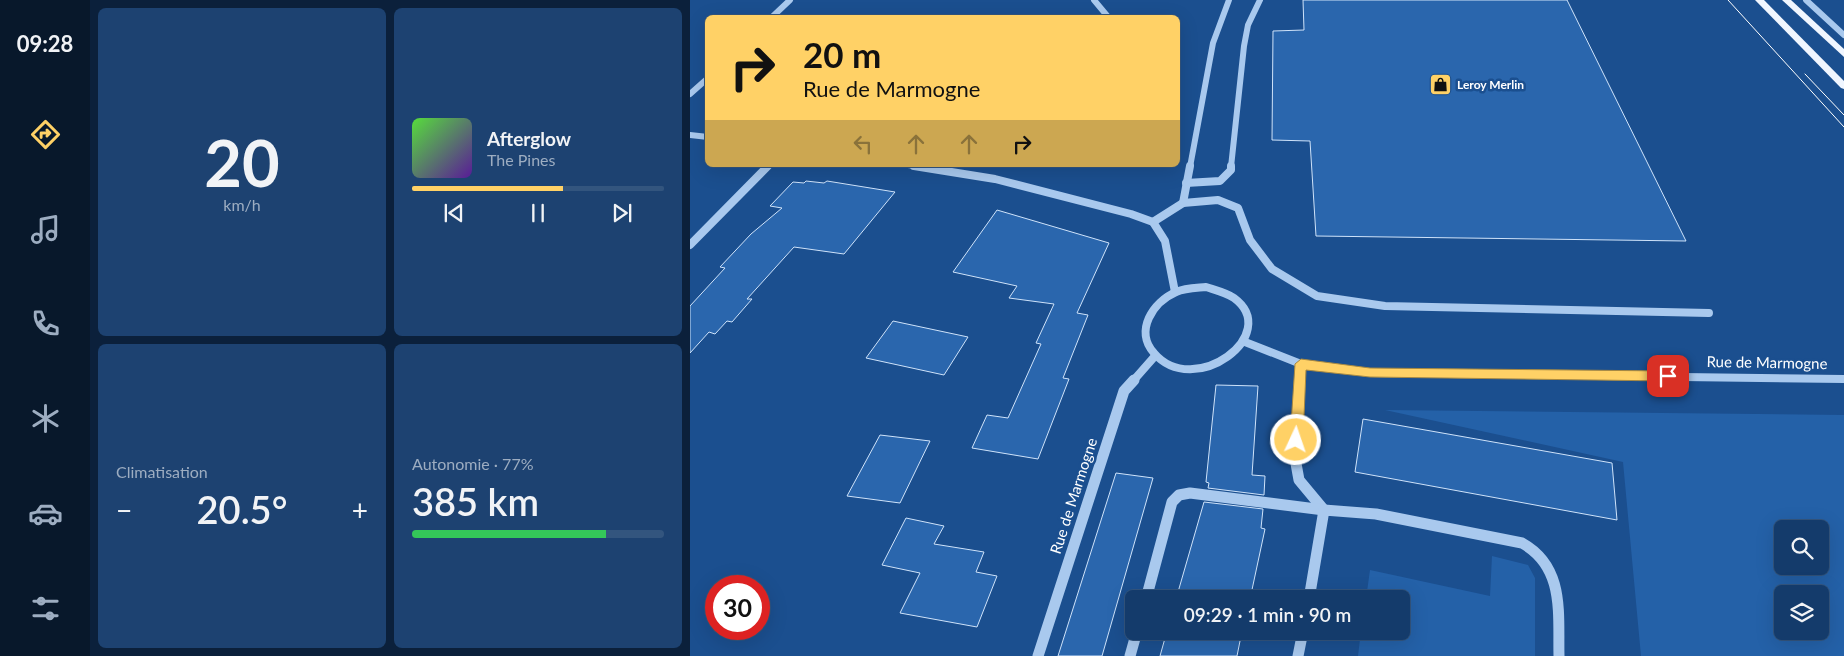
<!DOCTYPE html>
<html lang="fr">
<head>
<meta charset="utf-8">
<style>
  body { margin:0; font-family:Lato,sans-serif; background:#1d4271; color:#f1f3f6; height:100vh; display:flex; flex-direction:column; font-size:19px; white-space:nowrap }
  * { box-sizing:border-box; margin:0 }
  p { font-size:16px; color:#9dadc1 }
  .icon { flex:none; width:28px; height:28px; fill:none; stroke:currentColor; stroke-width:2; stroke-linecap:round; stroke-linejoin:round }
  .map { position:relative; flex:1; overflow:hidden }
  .side { display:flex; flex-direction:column; gap:8px; padding:8px; background:#0b203b; width:600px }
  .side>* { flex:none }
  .hud { position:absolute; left:15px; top:15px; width:475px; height:152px; border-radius:8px; box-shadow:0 5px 20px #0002,0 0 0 1px #33557e; background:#ffd166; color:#111; overflow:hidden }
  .buttons { position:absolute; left:1084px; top:520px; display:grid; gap:10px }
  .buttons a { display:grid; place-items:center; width:55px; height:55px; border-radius:8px; background:#143b6b; box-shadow:0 5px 20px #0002,0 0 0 1px #33557e; font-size:25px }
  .speed { position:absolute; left:15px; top:575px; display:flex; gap:10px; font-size:25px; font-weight:700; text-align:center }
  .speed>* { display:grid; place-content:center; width:65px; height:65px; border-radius:50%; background:#143b6b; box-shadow:0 5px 20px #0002,0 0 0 1px #33557e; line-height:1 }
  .speed .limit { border:8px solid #d22; background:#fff; color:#111 }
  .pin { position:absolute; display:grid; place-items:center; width:42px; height:42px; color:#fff; margin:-21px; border-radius:10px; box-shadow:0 2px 8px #0006 }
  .me { position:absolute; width:55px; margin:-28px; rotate:3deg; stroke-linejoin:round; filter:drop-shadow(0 0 4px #0008) }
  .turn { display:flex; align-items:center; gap:18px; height:105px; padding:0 15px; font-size:22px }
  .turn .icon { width:65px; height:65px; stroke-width:2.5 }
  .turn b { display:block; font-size:35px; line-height:42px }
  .lanes { display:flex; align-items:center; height:48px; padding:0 15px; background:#0003; justify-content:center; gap:25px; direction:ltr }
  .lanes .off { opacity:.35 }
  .big { font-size:38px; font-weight:600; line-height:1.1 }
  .side .widget { flex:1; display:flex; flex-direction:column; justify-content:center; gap:8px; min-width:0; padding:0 18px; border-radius:8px; background:#1d4271 }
  .side .dial { align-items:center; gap:0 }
  .dial b { font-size:65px; line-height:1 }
  .song { display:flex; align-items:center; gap:15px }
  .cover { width:60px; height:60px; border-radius:8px; background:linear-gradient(135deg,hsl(110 70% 55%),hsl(270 70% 35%)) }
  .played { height:5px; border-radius:2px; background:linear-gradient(90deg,#ffd166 60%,#33557e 60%) }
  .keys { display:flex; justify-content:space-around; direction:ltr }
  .heat { display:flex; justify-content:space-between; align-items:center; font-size:28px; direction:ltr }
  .charge { height:8px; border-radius:4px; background:linear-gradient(90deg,#34c759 77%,#33557e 0) }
  .side .tiles { flex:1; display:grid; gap:8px; grid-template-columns:repeat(2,1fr) }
  .trip { position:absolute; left:435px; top:590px; width:285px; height:50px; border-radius:8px; background:#143b6b; box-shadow:0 5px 20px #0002,0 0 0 1px #33557e; font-weight:600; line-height:50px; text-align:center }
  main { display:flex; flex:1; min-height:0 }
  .dock { display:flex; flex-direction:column; width:90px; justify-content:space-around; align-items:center; background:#08182b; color:#9dadc1 }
  .dock .icon { width:35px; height:35px }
  .dock .current { color:#ffd166 }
  .dock b { font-size:22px; color:#f1f3f6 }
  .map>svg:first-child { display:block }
</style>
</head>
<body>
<main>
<nav class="dock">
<b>09:28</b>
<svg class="icon current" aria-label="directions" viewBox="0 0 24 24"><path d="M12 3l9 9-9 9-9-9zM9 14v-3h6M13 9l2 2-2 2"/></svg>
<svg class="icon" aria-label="music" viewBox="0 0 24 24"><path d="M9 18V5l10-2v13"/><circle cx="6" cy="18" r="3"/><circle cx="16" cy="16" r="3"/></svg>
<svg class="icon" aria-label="phone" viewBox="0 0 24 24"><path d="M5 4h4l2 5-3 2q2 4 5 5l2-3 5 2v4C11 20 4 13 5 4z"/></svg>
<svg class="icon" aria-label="climate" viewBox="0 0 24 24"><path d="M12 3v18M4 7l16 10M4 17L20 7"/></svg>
<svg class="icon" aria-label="car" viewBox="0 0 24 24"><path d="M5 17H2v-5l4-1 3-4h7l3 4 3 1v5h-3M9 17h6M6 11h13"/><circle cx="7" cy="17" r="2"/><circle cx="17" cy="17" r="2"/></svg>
<svg class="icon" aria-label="filters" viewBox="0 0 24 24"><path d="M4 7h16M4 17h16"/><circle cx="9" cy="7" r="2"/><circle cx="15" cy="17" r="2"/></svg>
</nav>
<section class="side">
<div class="tiles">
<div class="widget dial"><b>20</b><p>km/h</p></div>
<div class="widget">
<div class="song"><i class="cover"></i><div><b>Afterglow</b><p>The Pines</p></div></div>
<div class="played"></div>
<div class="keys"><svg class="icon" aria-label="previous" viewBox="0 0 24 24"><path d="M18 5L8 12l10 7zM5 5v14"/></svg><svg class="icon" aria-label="pause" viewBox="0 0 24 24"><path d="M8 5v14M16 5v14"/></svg><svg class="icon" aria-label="next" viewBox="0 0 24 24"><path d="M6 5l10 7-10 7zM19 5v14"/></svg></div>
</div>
<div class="widget"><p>Climatisation</p>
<div class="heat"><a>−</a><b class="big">20.5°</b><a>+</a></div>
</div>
<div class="widget"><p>Autonomie · 77%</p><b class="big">385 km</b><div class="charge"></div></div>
</div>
</section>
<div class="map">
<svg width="1154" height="656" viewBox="0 0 1154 656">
  <rect width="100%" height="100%" fill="#1b4f8f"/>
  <g fill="#2461a8" fill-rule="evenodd">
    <path d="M695,410L1154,415V656H951L933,462ZM1092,529H1130V566H1092ZM1092,594H1130V631H1092Z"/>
    <path d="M802,556L838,565L845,578V656H668L671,631H711V599H676L680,570L800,596Z"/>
  </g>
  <g fill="#2a66ad" stroke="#cfe3fa">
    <path d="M613,0H877L996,241L626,236L620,141L582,140L583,31L614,30Z"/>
    <path d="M116,181L134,183L137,181L205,192L154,254L104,247L57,299H62L42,322L37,321L25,334L19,332L0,353V306L35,268L30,267L61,234L92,208L80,206L103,182L114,183Z"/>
    <path d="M307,210L419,243L387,313L398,315L373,378L379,379L348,459L282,448L297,415L318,418L351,344L346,343L364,304L319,298L327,286L263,272Z"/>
    <path d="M203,321L278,337L254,375L176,358Z"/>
    <path d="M526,385L568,386L562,475L575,476L574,495L518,488L519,483L516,482Z"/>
    <path d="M673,419L922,463L927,520L665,472Z"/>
    <path d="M190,435L240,441L210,503L157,496Z"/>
    <path d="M426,473L463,478L412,656H368Z"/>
    <path d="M514,502L573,509L571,528L575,529L560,599H486Z"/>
    <path d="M216,518L254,526L244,544L294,552L286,572L307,576L287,627L210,613L230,573L192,565Z"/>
    <path d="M477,631H552L547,656H470Z"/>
  </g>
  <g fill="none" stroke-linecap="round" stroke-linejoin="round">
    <g stroke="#a9c9ee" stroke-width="6">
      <path d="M404,0L419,18"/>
      <path d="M1116,0L1154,35"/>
      <path d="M81,18L100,0"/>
      <path d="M0,94L18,78"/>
      <path d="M0,135L18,137"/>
      <path d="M218,165L232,167"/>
      <path d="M77,167L79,165"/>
      <path d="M500,167L523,43L539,0"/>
      <path d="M541,167L554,46L558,25L570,0"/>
    </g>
    <g stroke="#a9c9ee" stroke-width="8">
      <path d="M224,166L305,179L441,214L463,222L475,241L485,292"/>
      <path d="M496,183L530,181L541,170V166"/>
      <path d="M493,203L528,200L548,208L560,240L582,269L627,296L695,306L1019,313"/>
      <path d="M463,222L493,203L500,166"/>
      <path d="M0,245L78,166"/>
      <path d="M516,287C525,290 537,293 544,298C593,334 504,400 464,353C444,331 463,302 486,292C495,288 506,288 516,287Z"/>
      <path d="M555,342L611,364L680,373L1154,379"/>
      <path d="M443,381L465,356"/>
      <path d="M610,381L611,364"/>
    </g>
    <g stroke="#a9c9ee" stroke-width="11">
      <path d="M610,380L605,458L609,480L634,510"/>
      <path d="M456,599L482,502L489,495L500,493L634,510"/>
      <path d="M619,599L634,510L686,514L832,543C875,567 868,613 869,656"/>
      <path d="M348,656L434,391L444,380"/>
      <path d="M440,656L447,631"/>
      <path d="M608,656L613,631"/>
    </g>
    <g fill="#f0f6ff" fill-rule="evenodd">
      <path d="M1065,0H1074L1154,81V89L1151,88Z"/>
      <path d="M1092,0H1101L1154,49V57Z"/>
    </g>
    <g stroke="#fff" stroke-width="1">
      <path d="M1038,0L1154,127"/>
      <path d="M1115,74L1154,115"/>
    </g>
  </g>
  <path fill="#ffd166" stroke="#a68842" d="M611,359L680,368L978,371L984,376L978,381L680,377L616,370L613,440L611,444L606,446L602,444L600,440L605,364Z"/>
  <defs>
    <symbol id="shop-square" viewBox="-11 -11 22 22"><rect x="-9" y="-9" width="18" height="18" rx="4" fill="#ffd166" stroke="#1b4f8f"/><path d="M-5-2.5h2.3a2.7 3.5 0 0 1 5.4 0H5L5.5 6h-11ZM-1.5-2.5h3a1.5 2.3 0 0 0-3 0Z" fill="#111"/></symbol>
  </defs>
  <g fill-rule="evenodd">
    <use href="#shop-square" x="738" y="72" width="25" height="25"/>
  </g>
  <g text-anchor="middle" stroke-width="5" stroke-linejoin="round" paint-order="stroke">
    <g font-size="12" font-weight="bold" fill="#fff" stroke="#1b4f8f" text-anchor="start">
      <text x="767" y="89">Leroy Merlin</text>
    </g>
    <g font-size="15" fill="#fff" stroke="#1b4f8f">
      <text transform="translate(1077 363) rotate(1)" y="5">Rue de Marmogne</text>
      <text transform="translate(384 496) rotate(-72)" y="5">Rue de Marmogne</text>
    </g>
  </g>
</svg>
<div class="buttons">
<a><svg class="icon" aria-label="search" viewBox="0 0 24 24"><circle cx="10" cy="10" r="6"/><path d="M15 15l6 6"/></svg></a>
<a><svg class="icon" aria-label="layers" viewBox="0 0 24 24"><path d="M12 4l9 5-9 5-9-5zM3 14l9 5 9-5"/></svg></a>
</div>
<div class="speed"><div class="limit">30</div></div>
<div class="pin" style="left:978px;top:376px;background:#d93025"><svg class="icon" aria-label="arrive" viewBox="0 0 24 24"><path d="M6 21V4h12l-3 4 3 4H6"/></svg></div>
<svg class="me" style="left:606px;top:440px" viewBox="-20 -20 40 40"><circle r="17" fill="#ffd166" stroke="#fff" stroke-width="3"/><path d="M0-11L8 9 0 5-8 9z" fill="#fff"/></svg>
<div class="trip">09:29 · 1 min · 90 m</div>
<div class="hud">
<div class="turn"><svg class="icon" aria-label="right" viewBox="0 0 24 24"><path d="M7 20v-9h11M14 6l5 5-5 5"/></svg><div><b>20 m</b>Rue de Marmogne</div></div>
<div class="lanes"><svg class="icon off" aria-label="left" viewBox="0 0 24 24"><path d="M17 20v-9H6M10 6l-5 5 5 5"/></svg><svg class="icon off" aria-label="ahead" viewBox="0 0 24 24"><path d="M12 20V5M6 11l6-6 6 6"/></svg><svg class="icon off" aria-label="ahead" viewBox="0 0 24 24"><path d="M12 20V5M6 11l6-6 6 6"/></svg><svg class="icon" aria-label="right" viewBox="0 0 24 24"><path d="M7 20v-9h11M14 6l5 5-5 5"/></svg></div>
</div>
</div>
</main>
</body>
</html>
